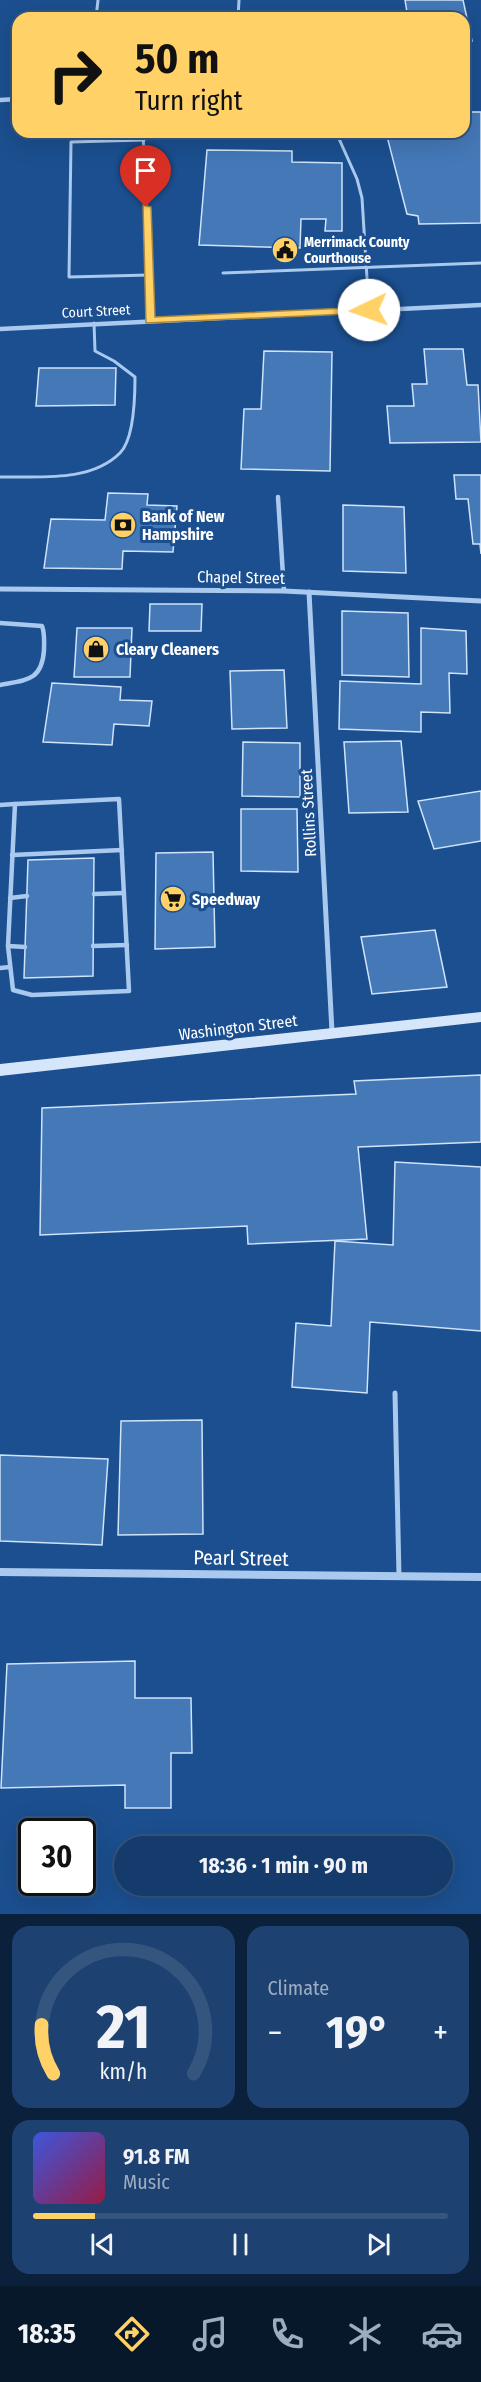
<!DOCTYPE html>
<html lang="en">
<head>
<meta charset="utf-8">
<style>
  body { margin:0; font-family:"Fira Sans Condensed",sans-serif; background:#1d4271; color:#f1f3f6; height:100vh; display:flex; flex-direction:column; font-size:22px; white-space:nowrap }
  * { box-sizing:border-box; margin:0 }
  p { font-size:20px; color:#9dadc1 }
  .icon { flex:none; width:33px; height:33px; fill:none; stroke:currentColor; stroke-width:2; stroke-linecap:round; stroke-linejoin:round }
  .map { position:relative; height:1914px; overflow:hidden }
  .panel { display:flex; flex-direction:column; gap:12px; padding:12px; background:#0b203b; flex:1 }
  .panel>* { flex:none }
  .hud { position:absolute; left:12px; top:12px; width:458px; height:126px; border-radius:18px; box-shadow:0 6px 24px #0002,0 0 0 2px #33557e; background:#ffd166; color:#111; overflow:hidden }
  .speed { position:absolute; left:18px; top:1818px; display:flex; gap:12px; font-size:30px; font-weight:700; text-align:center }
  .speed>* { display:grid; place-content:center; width:78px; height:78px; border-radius:50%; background:#143b6b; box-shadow:0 6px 24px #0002,0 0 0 2px #33557e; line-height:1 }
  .speed .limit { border:3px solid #111; border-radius:9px; background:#fff; color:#111 }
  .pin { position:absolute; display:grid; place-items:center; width:51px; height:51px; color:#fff; margin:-62px -26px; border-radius:50% 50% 50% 0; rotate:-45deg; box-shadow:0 0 6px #0007 }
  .pin .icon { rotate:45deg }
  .me { position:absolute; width:66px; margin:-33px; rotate:267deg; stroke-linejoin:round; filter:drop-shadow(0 0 4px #0008) }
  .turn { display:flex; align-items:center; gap:21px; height:126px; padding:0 24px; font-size:27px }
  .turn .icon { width:78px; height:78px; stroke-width:2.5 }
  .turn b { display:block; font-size:42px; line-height:51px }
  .big { font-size:45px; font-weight:700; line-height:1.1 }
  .panel .card { flex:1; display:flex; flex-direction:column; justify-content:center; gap:9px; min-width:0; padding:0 21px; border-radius:18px; background:#1d4271 }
  .panel .dial { align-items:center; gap:0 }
  .dial svg { height:156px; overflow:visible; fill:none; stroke:#33557e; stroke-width:7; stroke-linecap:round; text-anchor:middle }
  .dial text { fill:#f1f3f6; stroke:none }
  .song { display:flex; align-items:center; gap:18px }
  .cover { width:72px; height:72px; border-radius:9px; background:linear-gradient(135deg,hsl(230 70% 55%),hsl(340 70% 35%)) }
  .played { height:6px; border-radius:3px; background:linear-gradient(90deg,#ffd166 15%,#33557e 15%) }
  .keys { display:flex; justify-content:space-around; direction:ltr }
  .heat { display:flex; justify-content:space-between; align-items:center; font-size:33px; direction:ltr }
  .panel .tiles { flex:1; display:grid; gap:12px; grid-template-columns:1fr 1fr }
  .card:last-child { grid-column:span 2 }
  .trip { position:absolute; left:114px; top:1836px; width:339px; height:60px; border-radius:30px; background:#143b6b; box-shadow:0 6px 24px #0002,0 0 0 2px #33557e; font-weight:700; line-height:60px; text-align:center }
  .tabs { display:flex; height:96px; justify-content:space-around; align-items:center; background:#08182b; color:#9dadc1 }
  .tabs .icon { width:42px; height:42px }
  .tabs .on { color:#ffd166 }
  .tabs b { font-size:27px; color:#f1f3f6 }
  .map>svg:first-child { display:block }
</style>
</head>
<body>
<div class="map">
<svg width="481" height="1914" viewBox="0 0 481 1914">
  <rect width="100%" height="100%" fill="#1b4f8f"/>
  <g fill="#4478b7" stroke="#cfe3fa" stroke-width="1.5">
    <path d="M405,0H463L472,41H464V18H408Z"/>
    <path d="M464,112H481V223L419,224L418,216L407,214L388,140L381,132H464Z"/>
    <path d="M207,150L292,151V162L342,163V231H325L326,219H301L300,248L199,245Z"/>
    <path d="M424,349H463L467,385H478L481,442L390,443L387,406H414L412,384H427Z"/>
    <path d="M264,351L332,352L330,471L241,469L244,409H261Z"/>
    <path d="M39,368H116L115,405L36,406Z"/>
    <path d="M454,475H481V554L480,544H473L468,499H456Z"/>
    <path d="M108,493L148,494L147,505L177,506L173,552L123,551L122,569L44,568L51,519L105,520Z"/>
    <path d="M343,505L404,507L406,573L343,571Z"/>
    <path d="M150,604H202L201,631H149Z"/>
    <path d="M342,611L408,613L409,677L342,675Z"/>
    <path d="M77,628H132L130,677H74Z"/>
    <path d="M421,628L466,631L467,674L449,673L450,713L421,712V732L339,729L340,681L421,684Z"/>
    <path d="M284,670L287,728L232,729L230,671Z"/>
    <path d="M52,683L121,687L120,700L152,701L149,726L114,724L112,745L43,742Z"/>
    <path d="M401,741L408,812L349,813L344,742Z"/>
    <path d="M243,742L300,743V797L242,796Z"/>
    <path d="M481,791V841L434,849L418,801Z"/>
    <path d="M241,809H297L298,872L241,871Z"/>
    <path d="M213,852L215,947L155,949L156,853Z"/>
    <path d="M94,858L93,976L24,978L28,860Z"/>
    <path d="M435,930L447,987L372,994L361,937Z"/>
    <path d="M481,1075V1142L358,1147L367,1239L248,1244L247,1226L40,1235L42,1108L356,1094L354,1081Z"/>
    <path d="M395,1162L481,1167V1331L370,1322L367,1393L292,1387L296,1323L331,1326L335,1241L393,1245Z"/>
    <path d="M202,1420L203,1534L118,1535L121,1421Z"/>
    <path d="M0,1455L108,1459L102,1545L0,1541Z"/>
    <path d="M135,1661V1698H191L192,1753H171V1808H125V1785L1,1788L7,1664Z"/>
  </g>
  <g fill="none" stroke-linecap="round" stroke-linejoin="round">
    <g stroke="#a9c9ee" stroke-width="3">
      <path d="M96,18L98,0"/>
      <path d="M238,18L239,0"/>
      <path d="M143,132L150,321"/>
      <path d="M336,132L357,179L362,198L369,310"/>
      <path d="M144,140L71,142L69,277L149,275"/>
      <path d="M223,273L481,263"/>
      <path d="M0,477C38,476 90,483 120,453C134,439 135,396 135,377L114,361L95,351L94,323"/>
    </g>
    <g stroke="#a9c9ee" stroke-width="4.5">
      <path d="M278,497L284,591"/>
      <path d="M0,623L42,626C45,634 44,642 44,650C42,681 26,680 0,685"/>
      <path d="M119,799L129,991L32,995L13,990L8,946L15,804Z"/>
      <path d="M0,805L15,804"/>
      <path d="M12,855L122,850"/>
      <path d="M94,894L124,893"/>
      <path d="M10,898L27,896"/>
      <path d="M8,946L25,947"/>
      <path d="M93,946L127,945"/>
      <path d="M0,968L10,967"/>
    </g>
    <path stroke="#a9c9ee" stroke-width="5" d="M395,1393L399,1576"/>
    <g stroke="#a9c9ee" stroke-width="4.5">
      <path d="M0,100L18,99"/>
      <path d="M0,329L481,305"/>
    </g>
    <g stroke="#a9c9ee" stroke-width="5">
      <path d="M0,589L284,591L481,601"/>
      <path d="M309,592L332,1032"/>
    </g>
    <path stroke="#a9c9ee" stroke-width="8" d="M0,1572L481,1577"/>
    <path fill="#d6e6fa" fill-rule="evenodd" d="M481,1012V1022L0,1076V1064Z"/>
  </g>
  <path fill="#ffd166" stroke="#a68842" stroke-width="1.5" d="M143,205L151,207L155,317L369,307L374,310L369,313L146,323Z"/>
  <defs>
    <symbol id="civic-disc" viewBox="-11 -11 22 22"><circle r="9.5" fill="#ffd166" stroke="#1b4f8f"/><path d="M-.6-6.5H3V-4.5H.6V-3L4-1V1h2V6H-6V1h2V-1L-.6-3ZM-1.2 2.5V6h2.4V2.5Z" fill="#111"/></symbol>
    <symbol id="bank-disc" viewBox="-11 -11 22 22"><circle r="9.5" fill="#ffd166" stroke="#1b4f8f"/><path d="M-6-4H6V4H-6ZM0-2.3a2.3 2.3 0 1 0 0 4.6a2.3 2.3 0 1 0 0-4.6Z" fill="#111"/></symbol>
    <symbol id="shop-disc" viewBox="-11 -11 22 22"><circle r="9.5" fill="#ffd166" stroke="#1b4f8f"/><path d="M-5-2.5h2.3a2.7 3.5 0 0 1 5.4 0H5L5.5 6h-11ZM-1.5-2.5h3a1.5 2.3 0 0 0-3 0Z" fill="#111"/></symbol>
    <symbol id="supermarket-disc" viewBox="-11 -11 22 22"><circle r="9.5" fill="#ffd166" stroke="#1b4f8f"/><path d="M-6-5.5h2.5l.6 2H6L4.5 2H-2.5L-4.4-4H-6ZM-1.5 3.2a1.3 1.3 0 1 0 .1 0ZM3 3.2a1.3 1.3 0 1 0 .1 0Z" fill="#111"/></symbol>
  </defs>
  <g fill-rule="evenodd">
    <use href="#civic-disc" x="270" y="235" width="30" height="30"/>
    <use href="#bank-disc" x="108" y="510" width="30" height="30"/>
    <use href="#shop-disc" x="81" y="634" width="30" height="30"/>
    <use href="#supermarket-disc" x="158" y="884" width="30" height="30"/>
  </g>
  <g text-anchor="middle" stroke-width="6" stroke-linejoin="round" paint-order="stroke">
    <g font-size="14" font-weight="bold" fill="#fff" stroke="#1b4f8f" text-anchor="start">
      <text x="304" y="247">Merrimack County<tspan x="304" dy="16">Courthouse</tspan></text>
    </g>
    <g font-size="14" fill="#fff" stroke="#1b4f8f">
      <text transform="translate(96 311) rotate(-3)" y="5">Court Street</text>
    </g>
    <g font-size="16" font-weight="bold" fill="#fff" stroke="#1b4f8f" text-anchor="start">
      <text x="142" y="522">Bank of New<tspan x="142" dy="18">Hampshire</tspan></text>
      <text x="116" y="655">Cleary Cleaners</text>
      <text x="192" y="905">Speedway</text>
    </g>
    <g font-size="16" fill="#fff" stroke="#1b4f8f">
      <text transform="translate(241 577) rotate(1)" y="6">Chapel Street</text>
      <text transform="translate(308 813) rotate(-93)" y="6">Rollins Street</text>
      <text transform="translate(238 1027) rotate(-7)" y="6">Washington Street</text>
    </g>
    <g font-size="20" fill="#fff" stroke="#1b4f8f">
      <text transform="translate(241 1558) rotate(1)" y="7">Pearl Street</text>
    </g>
  </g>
</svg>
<div class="speed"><div class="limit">30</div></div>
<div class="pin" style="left:146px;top:207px;background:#d93025"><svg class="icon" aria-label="arrive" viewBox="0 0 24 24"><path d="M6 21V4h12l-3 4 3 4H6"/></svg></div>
<svg class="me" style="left:369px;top:310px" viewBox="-20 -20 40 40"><circle r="19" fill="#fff"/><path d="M0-13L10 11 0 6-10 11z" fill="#ffd166"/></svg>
<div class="trip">18:36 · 1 min · 90 m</div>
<div class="hud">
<div class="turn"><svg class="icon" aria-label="right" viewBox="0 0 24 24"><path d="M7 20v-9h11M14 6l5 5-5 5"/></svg><div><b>50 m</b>Turn right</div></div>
</div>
</div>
<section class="panel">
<div class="tiles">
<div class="card dial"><svg viewBox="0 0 100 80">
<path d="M14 69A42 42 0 1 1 86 69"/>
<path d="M14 69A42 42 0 0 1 8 44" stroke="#ffd166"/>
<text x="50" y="56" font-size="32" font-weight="700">21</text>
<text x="50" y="72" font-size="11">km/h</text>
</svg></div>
<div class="card"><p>Climate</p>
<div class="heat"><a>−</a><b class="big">19°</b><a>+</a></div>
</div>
<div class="card">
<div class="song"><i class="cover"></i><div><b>91.8 FM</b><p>Music</p></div></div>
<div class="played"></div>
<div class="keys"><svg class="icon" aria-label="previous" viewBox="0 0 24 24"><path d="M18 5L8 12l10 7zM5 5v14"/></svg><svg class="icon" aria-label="pause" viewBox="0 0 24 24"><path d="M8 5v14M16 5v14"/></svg><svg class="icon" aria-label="next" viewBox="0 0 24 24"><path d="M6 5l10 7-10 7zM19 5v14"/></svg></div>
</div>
</div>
</section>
<nav class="tabs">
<b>18:35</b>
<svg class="icon on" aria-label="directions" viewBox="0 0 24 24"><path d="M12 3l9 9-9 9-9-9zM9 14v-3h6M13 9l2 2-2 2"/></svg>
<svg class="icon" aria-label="music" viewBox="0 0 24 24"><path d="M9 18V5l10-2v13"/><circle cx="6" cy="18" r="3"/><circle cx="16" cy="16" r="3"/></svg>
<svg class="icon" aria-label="phone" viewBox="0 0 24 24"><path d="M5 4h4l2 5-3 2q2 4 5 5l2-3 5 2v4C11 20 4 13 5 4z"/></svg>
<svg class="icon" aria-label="climate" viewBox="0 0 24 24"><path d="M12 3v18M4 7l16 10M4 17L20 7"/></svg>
<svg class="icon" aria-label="car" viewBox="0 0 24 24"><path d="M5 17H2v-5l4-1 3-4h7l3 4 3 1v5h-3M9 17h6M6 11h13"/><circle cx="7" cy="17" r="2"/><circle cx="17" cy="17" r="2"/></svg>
</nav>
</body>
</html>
